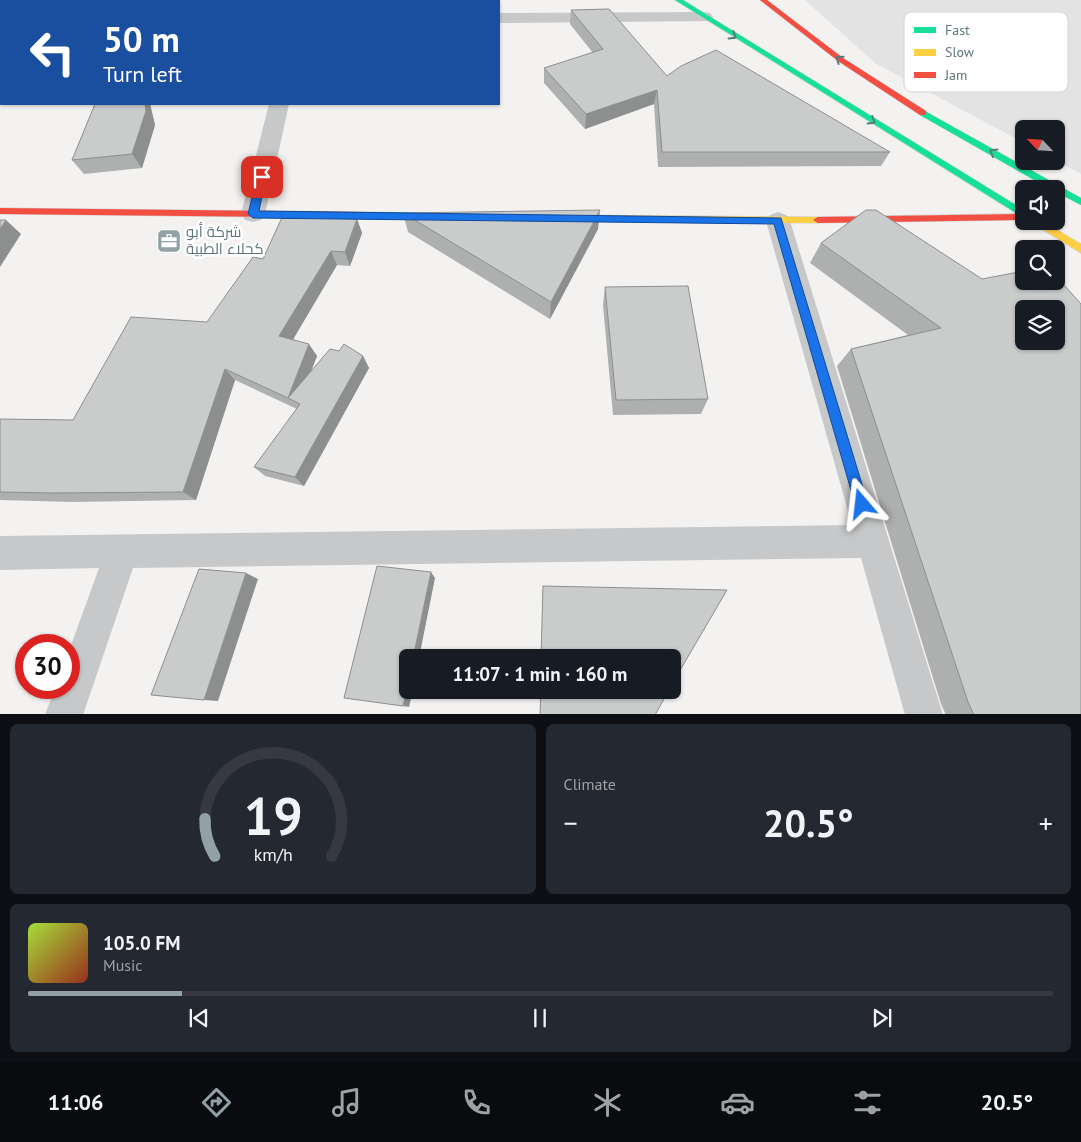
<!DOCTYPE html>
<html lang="en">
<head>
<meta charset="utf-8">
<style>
  body { margin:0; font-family:"PT Sans",Cairo,sans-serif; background:#242831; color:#f1f3f6; height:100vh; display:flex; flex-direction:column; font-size:19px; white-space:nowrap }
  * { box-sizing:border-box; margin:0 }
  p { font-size:16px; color:#9ea1a6 }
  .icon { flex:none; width:28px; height:28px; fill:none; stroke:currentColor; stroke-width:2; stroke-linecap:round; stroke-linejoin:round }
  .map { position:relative; height:714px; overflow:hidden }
  .panel { display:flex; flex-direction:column; gap:10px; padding:10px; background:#0d0f14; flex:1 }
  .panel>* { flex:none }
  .guide { position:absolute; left:0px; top:0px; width:500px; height:105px; box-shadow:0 1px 4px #0004; background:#1a4fa0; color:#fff; overflow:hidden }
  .needle { width:32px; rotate:295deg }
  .controls { position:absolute; left:1015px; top:120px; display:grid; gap:10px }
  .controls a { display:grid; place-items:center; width:50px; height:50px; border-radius:8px; background:#171b24; box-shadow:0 1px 4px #0004; font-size:25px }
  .speed { position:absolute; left:15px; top:634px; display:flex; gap:10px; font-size:25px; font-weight:700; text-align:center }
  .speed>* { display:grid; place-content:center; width:65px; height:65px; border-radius:50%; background:#171b24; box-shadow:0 1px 4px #0004; line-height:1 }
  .speed .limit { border:8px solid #d22; background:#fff; color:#111 }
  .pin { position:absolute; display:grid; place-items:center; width:42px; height:42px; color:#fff; margin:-21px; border-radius:10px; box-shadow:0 2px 8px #0006 }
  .me { position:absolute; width:55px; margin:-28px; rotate:343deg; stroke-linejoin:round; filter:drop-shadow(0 0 4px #0008) }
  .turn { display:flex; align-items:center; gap:18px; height:105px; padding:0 20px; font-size:22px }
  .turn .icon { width:65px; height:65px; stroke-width:2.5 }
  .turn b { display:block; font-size:35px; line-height:42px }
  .big { font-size:38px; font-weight:700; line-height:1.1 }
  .panel .tile { flex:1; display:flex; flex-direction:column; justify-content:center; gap:8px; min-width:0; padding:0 18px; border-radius:8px; background:#242831 }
  .panel .dial { align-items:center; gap:0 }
  .dial svg { height:130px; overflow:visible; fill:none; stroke:#363941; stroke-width:7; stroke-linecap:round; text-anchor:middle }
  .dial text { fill:#f1f3f6; stroke:none }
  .song { display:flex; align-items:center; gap:15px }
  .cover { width:60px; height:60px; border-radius:8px; background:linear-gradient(135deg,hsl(80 70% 55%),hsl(10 70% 35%)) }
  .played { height:5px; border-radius:2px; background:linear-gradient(90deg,#92a1a5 15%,#363941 15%) }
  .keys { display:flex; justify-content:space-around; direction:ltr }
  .heat { display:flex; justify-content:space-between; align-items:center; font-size:28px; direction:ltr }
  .panel .tiles { flex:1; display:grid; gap:10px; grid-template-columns:1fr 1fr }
  .tile:last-child { grid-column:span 2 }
  .trip { position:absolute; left:399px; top:649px; width:282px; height:50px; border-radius:8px; background:#171b24; box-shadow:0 1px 4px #0004; font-weight:700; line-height:50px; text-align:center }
  .tabs { display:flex; height:80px; justify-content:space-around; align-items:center; background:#090b0e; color:#9ea1a6 }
  .tabs .icon { width:35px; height:35px }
  .tabs .on { color:#92a1a5 }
  .tabs b { font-size:22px; color:#f1f3f6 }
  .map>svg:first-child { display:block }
</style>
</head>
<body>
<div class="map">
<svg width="1081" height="715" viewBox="0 0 1081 715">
  <rect width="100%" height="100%" fill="#f3f2f1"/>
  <path fill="#e2e3e2" d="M805,0H1081V174L1056,161V129H1024V143L875,63Z"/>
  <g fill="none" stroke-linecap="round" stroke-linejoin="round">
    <defs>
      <g id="fast">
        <path d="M675,0H683L1024,210V218Z"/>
        <path d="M923,110L1081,198V205L1056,192V189H1050L920,115V111Z"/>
        <path d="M365,212L441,213L446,216L441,219L365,218L360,215Z"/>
      </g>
      <g id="slow">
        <path d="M561,215L818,217L823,220L818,223L561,221L556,218Z"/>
        <path d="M1029,221H1042L1081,244V253Z"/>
      </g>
      <g id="jam">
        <path d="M760,0H767L843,58L926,111V115H920L838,61Z"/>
        <path d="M0,208L365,212L370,215L365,218L0,214Z"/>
        <path d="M1024,214V220L818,223L813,220L818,217Z"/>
      </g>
    </defs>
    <use href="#fast" stroke="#cecfcf" stroke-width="1"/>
    <use href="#slow" stroke="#cecfcf" stroke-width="1"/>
    <use href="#jam" stroke="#cecfcf" stroke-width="1"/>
    <g fill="#c7c8c9" fill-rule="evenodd">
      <path d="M295,0H313V1H296Z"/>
      <path d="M704,12L710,13L713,17L710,21L499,23V13Z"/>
      <path d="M1,44V58L0,59V45Z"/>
      <path d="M269,104H289L265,214L261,220L253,222L245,220L241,214Z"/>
      <path d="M778,212L786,215L790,221L943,715H905L861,558L133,568L83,715H45L55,688H69V651L99,568L0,570V536L852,525L766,221L770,215Z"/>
    </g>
    <use href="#fast" fill="#16e098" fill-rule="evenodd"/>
    <use href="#slow" fill="#ffcf43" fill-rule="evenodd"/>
    <use href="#jam" fill="#f24e42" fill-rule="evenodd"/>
  </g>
  <g fill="#aeafaf">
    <path d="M571,10L667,76L890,152L881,166L658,167L654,104L585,129L544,83V68L593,53L570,24Z"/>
    <path d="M95,104H150L155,125L142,168L84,174L72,160Z"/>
    <path d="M403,213L598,229L550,319L408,232Z"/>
    <path d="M357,219L362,233L350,266L337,265L293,339L317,356L310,372L363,356L369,368L304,486L265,476L254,467L297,409L235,380L196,500L72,502L0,500V419L73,420L207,322L263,259Z"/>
    <path d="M821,243L982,279L1081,715H946L941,704L837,366L851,349L908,335L810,263Z"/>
    <path d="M605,287L708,399L701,414L613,415L603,305Z"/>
  </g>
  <g fill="#8d8f8f">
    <path d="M231,0H242L241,1H230Z"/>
    <path d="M657,90L654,104L585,129L586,114Z"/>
    <path d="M145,104H150L155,125L142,168L132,154Z"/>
    <path d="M600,210L598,229L550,319L551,302Z"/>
    <path d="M357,219L362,233L350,266L345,252Z"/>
    <path d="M6,220L21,234L0,267V229Z"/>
    <path d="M331,251L337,265L288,348L279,336Z"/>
    <path d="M309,344L317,356L299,403L288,398Z"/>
    <path d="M363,356L369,368L304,486L295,477Z"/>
    <path d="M225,369L235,380L196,500L183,492Z"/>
    <path d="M431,572L435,578L419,658H413Z"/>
    <path d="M246,573L258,579L218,701L204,700Z"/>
    <path d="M408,685V690H413L409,707L403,706Z"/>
  </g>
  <g fill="#cacccc" stroke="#8d8f8f" fill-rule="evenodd">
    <path d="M75,0H231L230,1H74Z"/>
    <path d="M609,9L667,76L681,66L716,50L890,152H662L657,90L586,114L544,68L603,49L571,10Z"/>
    <path d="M95,104H145L146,111L132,154L72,160Z"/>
    <path d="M600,210L551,302L403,213Z"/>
    <path d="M866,210H876L982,279L1024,271V281H1056V276L1081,304V715H974L968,702L851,349L941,328L821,243ZM1024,309H1056V341H1024Z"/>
    <path d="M284,213L357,219L345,252L331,251L279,336L309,344L288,398L225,369L183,492L54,493L0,492V419L73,420L131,317L207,322L253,257L263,259Z"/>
    <path d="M0,220H6L0,229Z"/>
    <path d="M688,286L708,399L616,400L605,287Z"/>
    <path d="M344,344L363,356L295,477L254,467L300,404L288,398L330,349L339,351Z"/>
    <path d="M377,566L431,572L413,658H408V685L403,706L344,698Z"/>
    <path d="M199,569L246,573L204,700L151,695Z"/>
    <path d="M543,586L727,590L672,684V658H541Z"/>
    <path d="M541,690H669L655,715H540Z"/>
  </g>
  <defs><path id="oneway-chevron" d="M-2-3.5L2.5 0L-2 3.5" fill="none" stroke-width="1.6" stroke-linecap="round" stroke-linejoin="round" transform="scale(1.25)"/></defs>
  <g stroke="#5a7b7d">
    <use href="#oneway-chevron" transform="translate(733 36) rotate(32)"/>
    <use href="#oneway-chevron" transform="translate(839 59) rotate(-146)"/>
    <use href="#oneway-chevron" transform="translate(872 121) rotate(32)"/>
    <use href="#oneway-chevron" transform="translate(993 152) rotate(-150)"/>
  </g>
  <path fill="#1a73e8" stroke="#114b97" d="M262,174L266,177L259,211L781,218L868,504L866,508L862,510L857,508L855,504L774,224L253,218L248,214L257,177Z"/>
  <defs>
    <symbol id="office-square" viewBox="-11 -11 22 22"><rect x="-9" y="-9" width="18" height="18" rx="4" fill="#92a1a5" stroke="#fff"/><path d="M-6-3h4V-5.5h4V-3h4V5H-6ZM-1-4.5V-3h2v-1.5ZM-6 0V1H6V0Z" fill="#fff"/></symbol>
  </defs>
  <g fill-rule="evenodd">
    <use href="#office-square" x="155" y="227" width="28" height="28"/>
  </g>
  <g text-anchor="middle" stroke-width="5" stroke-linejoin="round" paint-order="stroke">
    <g font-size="15" fill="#5e767c" stroke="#fff" text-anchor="start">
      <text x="186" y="237">شركة أبو<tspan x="186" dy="17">كحلاء الطبية</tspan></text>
    </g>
  </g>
  <rect x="904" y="12" width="164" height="80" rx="8" fill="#fff" stroke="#cfd6d8" stroke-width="1"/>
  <rect x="914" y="27" width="22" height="6" fill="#16e098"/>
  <rect x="914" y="49" width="22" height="7" fill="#ffcf43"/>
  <rect x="914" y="72" width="22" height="6" fill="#f24e42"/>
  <g font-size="14" fill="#5e767c">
    <text x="945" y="35">Fast</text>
    <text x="945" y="57">Slow</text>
    <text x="945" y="80">Jam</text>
  </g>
</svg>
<div class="controls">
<a><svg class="needle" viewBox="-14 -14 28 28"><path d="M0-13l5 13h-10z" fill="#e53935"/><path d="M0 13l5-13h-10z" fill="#9ea1a6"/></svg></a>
<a><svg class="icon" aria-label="sound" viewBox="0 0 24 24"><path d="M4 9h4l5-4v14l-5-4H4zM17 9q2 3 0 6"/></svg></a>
<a><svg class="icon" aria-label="search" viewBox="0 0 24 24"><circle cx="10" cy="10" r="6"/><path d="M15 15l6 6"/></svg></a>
<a><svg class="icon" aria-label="layers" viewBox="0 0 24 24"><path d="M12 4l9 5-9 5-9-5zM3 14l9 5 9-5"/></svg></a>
</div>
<div class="speed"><div class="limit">30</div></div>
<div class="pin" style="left:262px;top:177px;background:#d93025"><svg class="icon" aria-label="arrive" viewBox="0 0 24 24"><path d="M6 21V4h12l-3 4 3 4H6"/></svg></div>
<svg class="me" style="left:862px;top:504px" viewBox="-20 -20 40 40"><path d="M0-17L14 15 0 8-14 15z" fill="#1a73e8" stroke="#fff" stroke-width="4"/></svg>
<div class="trip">11:07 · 1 min · 160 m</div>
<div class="guide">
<div class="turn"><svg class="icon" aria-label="left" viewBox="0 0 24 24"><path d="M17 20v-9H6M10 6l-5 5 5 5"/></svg><div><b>50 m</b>Turn left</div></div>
</div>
</div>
<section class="panel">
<div class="tiles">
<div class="tile dial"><svg viewBox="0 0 100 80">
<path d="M14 69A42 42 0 1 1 86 69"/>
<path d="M14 69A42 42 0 0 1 8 46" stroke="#92a1a5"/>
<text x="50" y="56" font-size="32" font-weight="700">19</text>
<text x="50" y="72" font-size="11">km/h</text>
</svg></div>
<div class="tile"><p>Climate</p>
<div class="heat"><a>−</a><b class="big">20.5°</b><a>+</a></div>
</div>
<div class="tile">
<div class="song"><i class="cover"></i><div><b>105.0 FM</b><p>Music</p></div></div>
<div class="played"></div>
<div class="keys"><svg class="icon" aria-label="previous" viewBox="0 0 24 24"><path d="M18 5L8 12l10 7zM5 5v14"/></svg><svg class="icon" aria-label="pause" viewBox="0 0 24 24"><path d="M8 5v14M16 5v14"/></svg><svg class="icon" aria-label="next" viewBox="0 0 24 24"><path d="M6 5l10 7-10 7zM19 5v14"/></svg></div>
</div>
</div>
</section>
<nav class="tabs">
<b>11:06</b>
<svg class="icon on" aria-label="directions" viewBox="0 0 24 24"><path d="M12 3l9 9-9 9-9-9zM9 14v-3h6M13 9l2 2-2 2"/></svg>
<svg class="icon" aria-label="music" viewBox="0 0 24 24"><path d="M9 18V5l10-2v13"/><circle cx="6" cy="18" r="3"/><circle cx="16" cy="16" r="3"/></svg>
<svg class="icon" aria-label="phone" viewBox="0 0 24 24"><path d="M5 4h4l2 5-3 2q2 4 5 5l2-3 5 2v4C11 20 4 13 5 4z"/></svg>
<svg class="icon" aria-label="climate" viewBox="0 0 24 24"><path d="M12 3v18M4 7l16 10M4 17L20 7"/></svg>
<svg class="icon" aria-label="car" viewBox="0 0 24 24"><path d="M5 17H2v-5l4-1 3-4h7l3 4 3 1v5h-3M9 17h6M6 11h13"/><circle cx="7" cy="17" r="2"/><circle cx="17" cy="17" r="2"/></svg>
<svg class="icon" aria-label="filters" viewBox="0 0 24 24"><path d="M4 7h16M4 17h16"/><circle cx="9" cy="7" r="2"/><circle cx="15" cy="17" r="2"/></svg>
<b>20.5°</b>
</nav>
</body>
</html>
